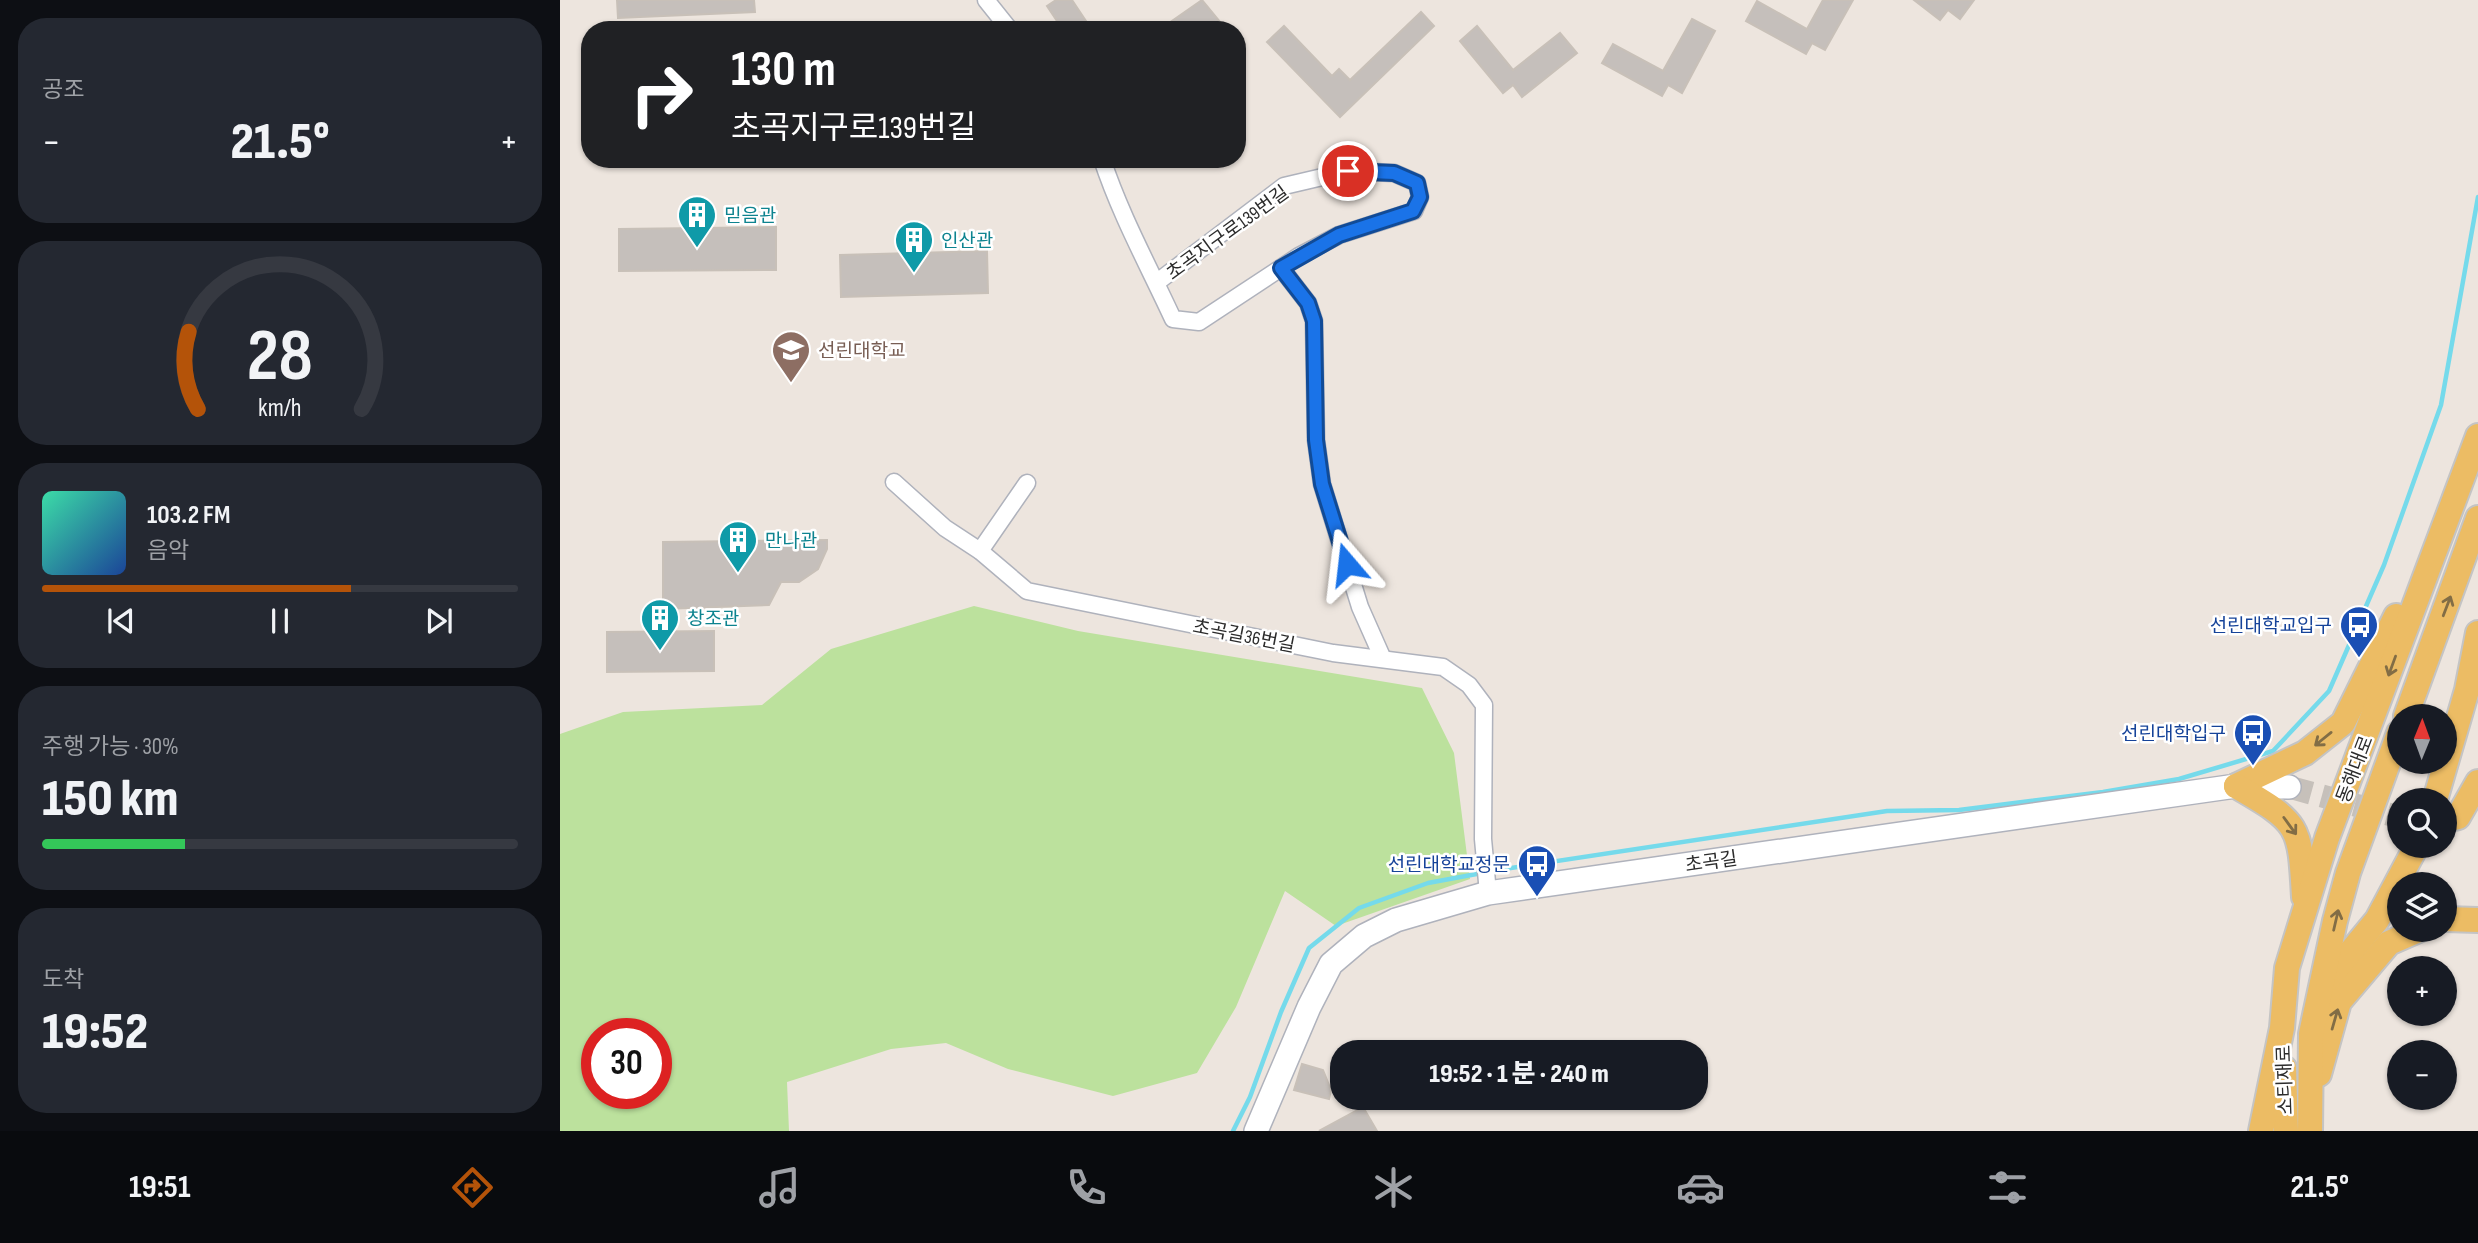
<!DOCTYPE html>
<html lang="ko">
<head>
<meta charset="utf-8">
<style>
  body { margin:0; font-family:"Sofia Sans Condensed","Noto Sans KR",sans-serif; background:#242831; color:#f1f3f6; height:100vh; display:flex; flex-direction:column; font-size:26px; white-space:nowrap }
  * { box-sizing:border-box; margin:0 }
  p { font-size:23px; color:#9ea1a6 }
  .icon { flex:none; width:38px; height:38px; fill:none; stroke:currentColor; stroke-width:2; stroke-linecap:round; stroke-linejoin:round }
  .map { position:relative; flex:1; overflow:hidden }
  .panel { display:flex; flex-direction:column; gap:18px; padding:18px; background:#0d0f14; width:560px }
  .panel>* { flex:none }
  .top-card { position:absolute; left:21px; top:21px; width:665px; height:147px; border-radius:28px; box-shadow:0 2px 5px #0004; background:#202124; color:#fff; overflow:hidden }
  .needle { width:46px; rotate:1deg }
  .controls { position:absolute; left:1827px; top:704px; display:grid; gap:14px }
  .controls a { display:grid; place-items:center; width:70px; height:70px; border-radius:50%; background:#171b24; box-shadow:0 2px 5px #0004; font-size:35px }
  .speed { position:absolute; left:21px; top:1018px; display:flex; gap:14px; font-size:35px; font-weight:700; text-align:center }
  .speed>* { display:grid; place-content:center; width:91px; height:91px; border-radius:50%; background:#171b24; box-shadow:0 2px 5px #0004; line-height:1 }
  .speed .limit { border:10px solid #d22; background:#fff; color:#111 }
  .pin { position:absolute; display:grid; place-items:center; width:60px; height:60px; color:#fff; margin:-30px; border:4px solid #fff; border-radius:50%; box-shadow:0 2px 7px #0007 }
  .me { position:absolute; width:77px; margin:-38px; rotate:343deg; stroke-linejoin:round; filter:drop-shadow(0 0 5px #0008) }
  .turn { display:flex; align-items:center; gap:24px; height:147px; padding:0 35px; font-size:32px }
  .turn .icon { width:91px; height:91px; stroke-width:2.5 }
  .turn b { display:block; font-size:49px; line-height:60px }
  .big { font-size:52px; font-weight:800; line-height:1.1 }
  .panel .card { flex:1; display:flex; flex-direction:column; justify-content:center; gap:10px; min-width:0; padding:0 24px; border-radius:28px; background:#242831 }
  .panel .dial { align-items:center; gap:0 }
  .dial svg { height:182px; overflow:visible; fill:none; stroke:#363941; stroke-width:7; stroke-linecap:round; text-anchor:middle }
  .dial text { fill:#f1f3f6; stroke:none }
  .song { display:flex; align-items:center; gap:21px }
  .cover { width:84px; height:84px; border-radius:10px; background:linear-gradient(135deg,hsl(160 70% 55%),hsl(220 70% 35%)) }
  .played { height:7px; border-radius:4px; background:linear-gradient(90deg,#b45309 65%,#363941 65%) }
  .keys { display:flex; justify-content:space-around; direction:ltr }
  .heat { display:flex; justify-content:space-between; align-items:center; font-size:38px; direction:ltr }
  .charge { height:10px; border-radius:5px; background:linear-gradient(90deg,#34c759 30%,#363941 0) }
  .trip { position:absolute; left:770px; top:1040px; width:378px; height:70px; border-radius:28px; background:#171b24; box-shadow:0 2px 5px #0004; font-weight:800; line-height:70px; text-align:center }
  .tabs { display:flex; height:112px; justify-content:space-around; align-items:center; background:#090b0e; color:#9ea1a6 }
  .tabs .icon { width:49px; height:49px }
  .tabs .active { color:#b45309 }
  .tabs b { font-size:32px; color:#f1f3f6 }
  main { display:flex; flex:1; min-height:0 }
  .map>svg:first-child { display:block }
</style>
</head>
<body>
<main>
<section class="panel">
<div class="card"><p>공조</p>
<div class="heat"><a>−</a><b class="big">21.5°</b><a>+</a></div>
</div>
<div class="card dial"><svg viewBox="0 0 100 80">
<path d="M14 69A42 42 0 1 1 86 69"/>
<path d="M14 69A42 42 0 0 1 10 35" stroke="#b45309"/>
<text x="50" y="56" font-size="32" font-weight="700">28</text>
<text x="50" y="72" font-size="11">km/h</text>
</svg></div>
<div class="card">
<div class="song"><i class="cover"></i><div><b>103.2 FM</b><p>음악</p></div></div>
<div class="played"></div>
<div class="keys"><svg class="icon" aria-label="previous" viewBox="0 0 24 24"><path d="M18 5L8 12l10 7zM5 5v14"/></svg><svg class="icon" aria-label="pause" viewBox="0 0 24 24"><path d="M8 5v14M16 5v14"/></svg><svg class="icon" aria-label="next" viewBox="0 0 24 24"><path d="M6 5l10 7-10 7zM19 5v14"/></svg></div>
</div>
<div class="card"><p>주행 가능 · 30%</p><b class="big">150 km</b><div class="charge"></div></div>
<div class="card"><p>도착</p><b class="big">19:52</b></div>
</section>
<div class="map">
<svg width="1918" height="1131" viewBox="0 0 1918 1131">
  <rect width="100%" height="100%" fill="#ede5de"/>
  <path fill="#bce19d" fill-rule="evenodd" d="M414,606L518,631L862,688L894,753L910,879L776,926L725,891L676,1007L637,1073L553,1096L448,1069L386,1043L331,1049L227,1082L229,1131H0V734L63,712L202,705L271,649ZM37,1034H96V1094H37Z"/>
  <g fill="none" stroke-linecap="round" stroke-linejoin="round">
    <g stroke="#75daeb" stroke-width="4.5">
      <path d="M931,871L1327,811L1399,810L1543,792L1619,779L1713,751L1769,691L1824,565L1881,405L1918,197"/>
      <path d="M673,1131L690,1097L721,1012L749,948L799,908L868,883L922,873"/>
    </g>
  </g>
  <g fill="#c5bfbb" stroke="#c8c0b8" stroke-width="2">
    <path d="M57,0H194L195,12L58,18Z"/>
    <path d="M496,0H512L532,30H503L487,6Z"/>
    <path d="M642,0L661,23L652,30H599Z"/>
    <path d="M1263,0H1293L1265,50L1252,43L1246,54L1186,21L1197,1L1247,29Z"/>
    <path d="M1354,0H1414L1400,19L1388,10L1380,20Z"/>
    <path d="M861,12L874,26L780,117L707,42L724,26L772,76L779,69L790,80Z"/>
    <path d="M1132,19L1155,31L1122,93L1108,85L1102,96L1042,63L1053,44L1103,71Z"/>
    <path d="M917,26L953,70L1000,33L1017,53L962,97L953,85L943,93L900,41Z"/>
    <path d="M216,227V270L59,271V229Z"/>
    <path d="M427,251L428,293L281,297L280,255Z"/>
    <path d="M267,540V549L258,569L239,582H221L209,605L103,609V542Z"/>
    <path d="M154,631V671L47,672V632Z"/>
    <path d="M742,1064L763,1070L771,1090L769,1099L734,1090Z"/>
    <path d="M803,1107L817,1131H759Z"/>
  </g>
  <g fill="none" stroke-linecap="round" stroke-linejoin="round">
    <path stroke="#c6c0ba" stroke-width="23" stroke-dasharray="23 11" stroke-linecap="butt" d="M1729,787L1839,817"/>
    <defs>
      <g id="street">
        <path d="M426,0L450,30"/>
        <path d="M542,159C560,214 589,267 613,319L639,322L739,256L779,235L854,211L860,197L857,183L834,173L788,171L724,186L596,283"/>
        <path d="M721,268L748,303L754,321L756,440L762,484L800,607L823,659"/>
        <path d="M334,482L385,528L420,551L467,591L773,653L883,667L909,685L924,705L923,839L928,893"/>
        <path d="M420,551L467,483"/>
      </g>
      <path id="secondary" d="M696,1131L749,1007L771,964L804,936L836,920L928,893L1676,786L1729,787"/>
      <g id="primary">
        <path d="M1846,716L1918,518"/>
        <path d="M1676,786L1745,753L1783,723L1836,616"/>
        <path d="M1676,786C1740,823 1740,825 1744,897"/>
        <path d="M1875,800L1907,690L1918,633"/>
        <path d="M1885,820L1898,817L1918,782"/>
        <path d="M1885,919L1918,920"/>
        <path d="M1765,983L1817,920L1857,845"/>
        <path d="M1724,1068L1726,1131"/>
        <path d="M1759,1074L1779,1002L1829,943L1861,929"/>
        <path d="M1701,1131L1722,1028L1727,968L1767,838L1918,436"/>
        <path d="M1750,1131L1751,1034L1775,921L1788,873L1839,733"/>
      </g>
    </defs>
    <use href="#street" stroke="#afb2bc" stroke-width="19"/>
    <use href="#secondary" stroke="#afb2bc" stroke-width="26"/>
    <use href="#primary" stroke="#c4c4c4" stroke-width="28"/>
    <use href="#street" stroke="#fff" stroke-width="16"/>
    <use href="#secondary" stroke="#fff" stroke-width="23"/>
    <use href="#primary" stroke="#ecbc64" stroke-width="24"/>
  </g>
  <defs><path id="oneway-shaft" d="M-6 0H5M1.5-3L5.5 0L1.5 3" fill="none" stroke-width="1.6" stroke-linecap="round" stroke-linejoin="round" transform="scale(1.75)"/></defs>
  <g stroke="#826d45">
    <use href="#oneway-shaft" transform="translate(1887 606) rotate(-69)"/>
    <use href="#oneway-shaft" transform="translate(1832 666) rotate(110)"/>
    <use href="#oneway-shaft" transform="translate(1763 739) rotate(141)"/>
    <use href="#oneway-shaft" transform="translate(1730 826) rotate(54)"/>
    <use href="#oneway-shaft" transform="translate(1776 920) rotate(-77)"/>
    <use href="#oneway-shaft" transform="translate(1775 1019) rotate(-74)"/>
  </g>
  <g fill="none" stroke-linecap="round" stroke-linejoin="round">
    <defs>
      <path id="route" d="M787,564L762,484L756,440L754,321L748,303L721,268L779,235L853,211L860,197L857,183L834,173L788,171"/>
    </defs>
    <use href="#route" stroke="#114b97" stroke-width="18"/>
    <use href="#route" stroke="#1a73e8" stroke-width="12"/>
  </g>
  <defs>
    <symbol id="building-pin" viewBox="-11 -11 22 30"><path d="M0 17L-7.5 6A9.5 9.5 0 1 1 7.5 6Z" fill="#0f9aa8" stroke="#fff"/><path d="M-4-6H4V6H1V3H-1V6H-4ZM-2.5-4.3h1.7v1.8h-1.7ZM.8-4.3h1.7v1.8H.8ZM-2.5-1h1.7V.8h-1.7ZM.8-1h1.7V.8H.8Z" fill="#fff"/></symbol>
    <symbol id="university-pin" viewBox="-11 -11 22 30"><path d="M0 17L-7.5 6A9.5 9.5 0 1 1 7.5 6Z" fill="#8d6e63" stroke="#fff"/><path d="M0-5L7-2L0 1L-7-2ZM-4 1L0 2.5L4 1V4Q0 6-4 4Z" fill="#fff"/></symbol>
    <symbol id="bus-pin" viewBox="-11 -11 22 30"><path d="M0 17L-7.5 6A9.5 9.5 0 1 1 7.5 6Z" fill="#1a4fb4" stroke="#fff"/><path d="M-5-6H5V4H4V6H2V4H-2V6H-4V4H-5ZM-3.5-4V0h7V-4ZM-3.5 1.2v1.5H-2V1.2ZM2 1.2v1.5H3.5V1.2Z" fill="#fff"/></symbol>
  </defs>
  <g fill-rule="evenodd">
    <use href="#building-pin" x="115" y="193" width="44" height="60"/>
    <use href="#building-pin" x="332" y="218" width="44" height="60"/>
    <use href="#university-pin" x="209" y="328" width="44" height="60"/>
    <use href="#building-pin" x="156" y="518" width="44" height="60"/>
    <use href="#building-pin" x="78" y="596" width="44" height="60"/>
    <use href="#bus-pin" x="1777" y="603" width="44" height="60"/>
    <use href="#bus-pin" x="1671" y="711" width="44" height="60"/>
    <use href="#bus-pin" x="955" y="842" width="44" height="60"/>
  </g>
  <g text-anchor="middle" stroke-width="5" stroke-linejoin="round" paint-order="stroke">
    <g font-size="19" fill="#0d838f" stroke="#fff" text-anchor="start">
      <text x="164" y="222">믿음관</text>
      <text x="381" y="247">인산관</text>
      <text x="205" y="547">만나관</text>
      <text x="127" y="625">창조관</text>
    </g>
    <g font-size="19" fill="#2c2c2c" stroke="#fff">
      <text transform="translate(667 232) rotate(-36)" y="7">초곡지구로139번길</text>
      <text transform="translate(684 635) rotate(11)" y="7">초곡길36번길</text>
      <text transform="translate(1794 769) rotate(-69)" y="7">동해대로</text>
      <text transform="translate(1151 861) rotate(-8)" y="7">초곡길</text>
      <text transform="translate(1724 1080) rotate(-92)" y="7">소티재로</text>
    </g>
    <g font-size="19" fill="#785e54" stroke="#fff" text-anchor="start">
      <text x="258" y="357">선린대학교</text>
    </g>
    <g font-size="19" fill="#164399" stroke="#fff" text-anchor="end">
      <text x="1772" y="632">선린대학교입구</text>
      <text x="1666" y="740">선린대학입구</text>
      <text x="950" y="871">선린대학교정문</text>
    </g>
  </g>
</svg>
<div class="controls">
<a><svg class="needle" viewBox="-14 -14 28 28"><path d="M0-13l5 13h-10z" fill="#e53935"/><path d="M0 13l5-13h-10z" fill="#9ea1a6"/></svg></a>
<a><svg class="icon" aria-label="search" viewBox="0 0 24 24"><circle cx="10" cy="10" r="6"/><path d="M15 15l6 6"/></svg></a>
<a><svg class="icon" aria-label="layers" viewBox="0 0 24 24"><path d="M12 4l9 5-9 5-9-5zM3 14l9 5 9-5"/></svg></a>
<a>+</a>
<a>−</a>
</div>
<div class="speed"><div class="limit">30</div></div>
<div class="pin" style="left:788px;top:171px;background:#d93025"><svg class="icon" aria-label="arrive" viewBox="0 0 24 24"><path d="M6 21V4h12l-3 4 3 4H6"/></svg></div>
<svg class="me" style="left:787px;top:564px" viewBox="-20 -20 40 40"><path d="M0-17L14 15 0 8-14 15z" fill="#1a73e8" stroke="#fff" stroke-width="4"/></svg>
<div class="trip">19:52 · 1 분 · 240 m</div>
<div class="top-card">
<div class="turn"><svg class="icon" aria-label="right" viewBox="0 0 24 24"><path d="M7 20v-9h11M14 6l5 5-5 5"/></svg><div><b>130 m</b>초곡지구로139번길</div></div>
</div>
</div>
</main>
<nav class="tabs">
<b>19:51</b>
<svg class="icon active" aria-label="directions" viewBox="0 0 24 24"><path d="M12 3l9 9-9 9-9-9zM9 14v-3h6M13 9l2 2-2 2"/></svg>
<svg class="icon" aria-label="music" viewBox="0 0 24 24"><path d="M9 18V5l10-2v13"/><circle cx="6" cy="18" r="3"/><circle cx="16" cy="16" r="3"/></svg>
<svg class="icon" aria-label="phone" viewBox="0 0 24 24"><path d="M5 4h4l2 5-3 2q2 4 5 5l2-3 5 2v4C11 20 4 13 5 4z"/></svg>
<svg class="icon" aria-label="climate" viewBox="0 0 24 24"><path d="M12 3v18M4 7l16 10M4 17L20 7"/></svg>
<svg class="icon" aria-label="car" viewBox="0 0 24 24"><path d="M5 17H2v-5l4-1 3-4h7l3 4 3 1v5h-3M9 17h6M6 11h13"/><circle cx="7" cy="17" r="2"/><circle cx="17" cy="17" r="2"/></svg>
<svg class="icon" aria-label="filters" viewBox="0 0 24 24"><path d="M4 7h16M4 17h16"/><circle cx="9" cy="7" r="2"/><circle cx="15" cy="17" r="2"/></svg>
<b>21.5°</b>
</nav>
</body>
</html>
